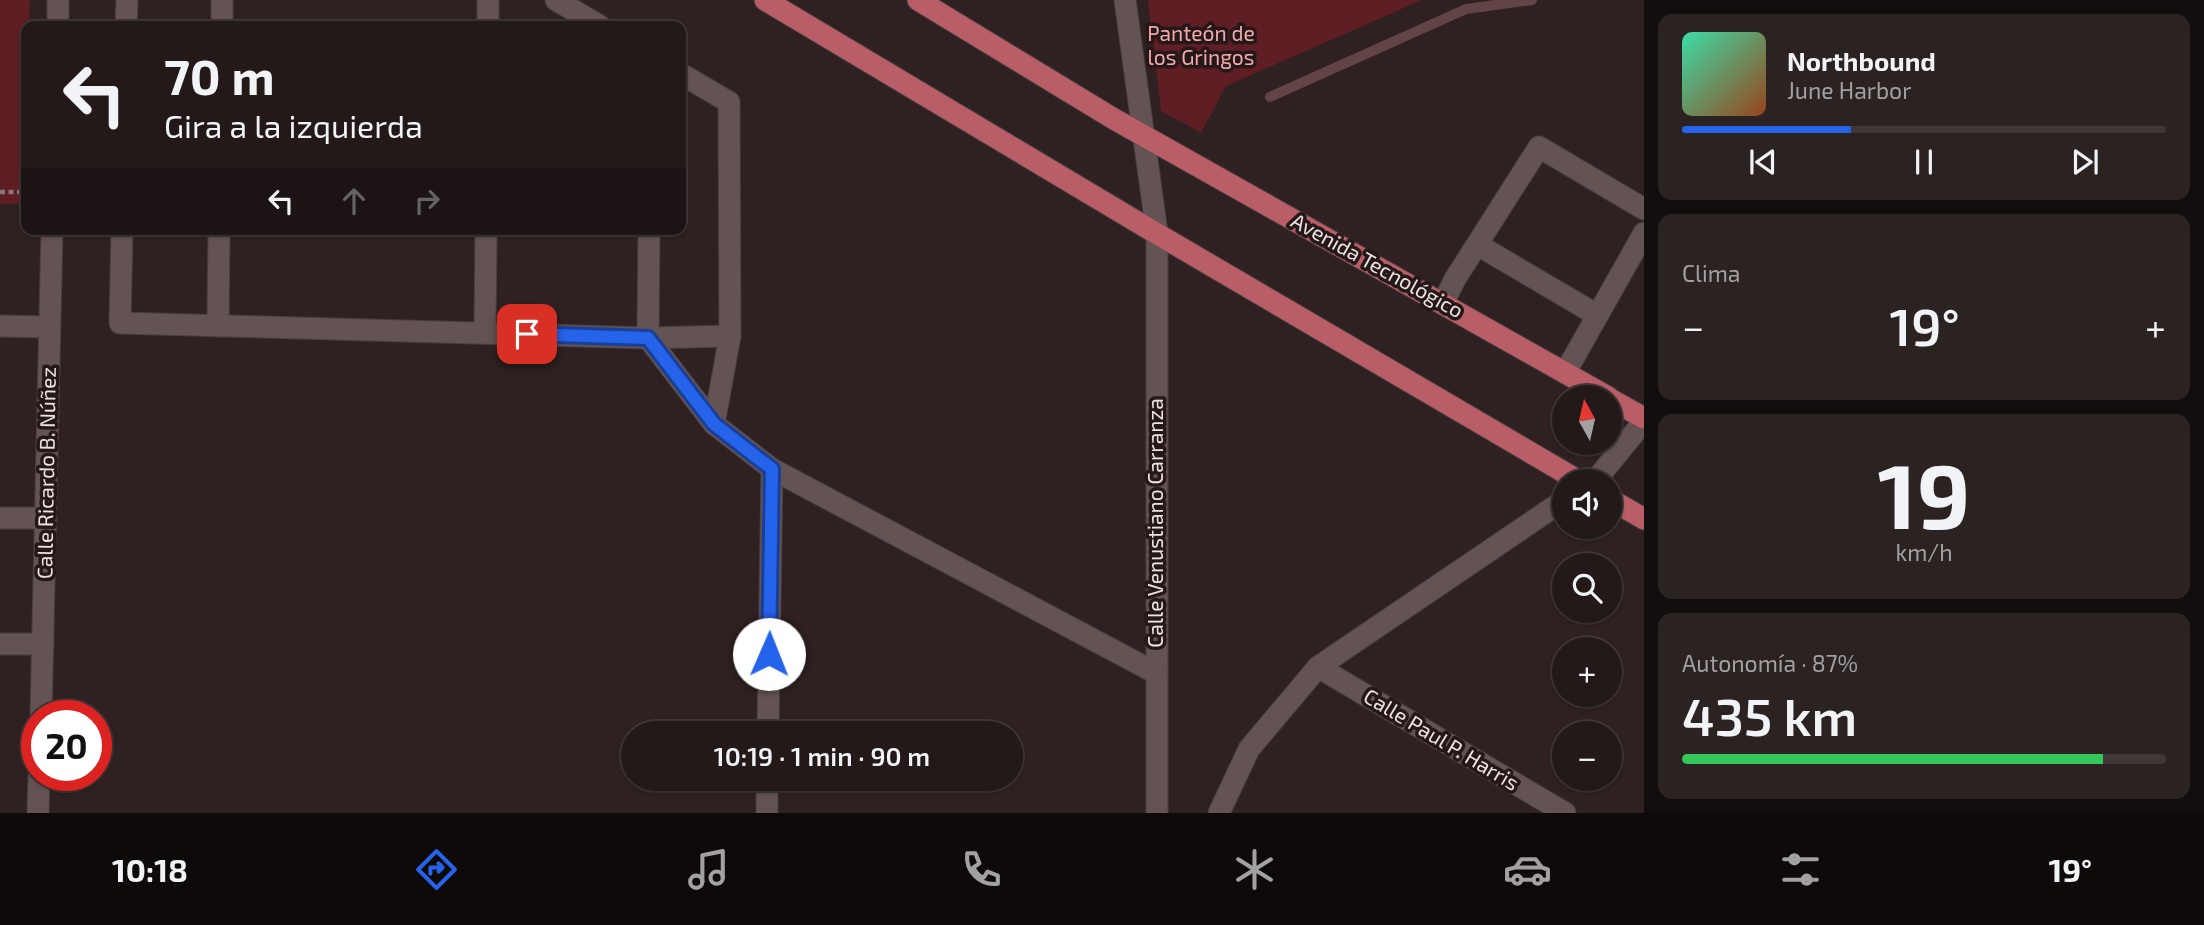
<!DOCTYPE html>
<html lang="es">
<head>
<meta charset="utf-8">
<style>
  body { margin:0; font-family:"Exo 2",sans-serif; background:#2b2222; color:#f1f3f6; height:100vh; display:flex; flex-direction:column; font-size:26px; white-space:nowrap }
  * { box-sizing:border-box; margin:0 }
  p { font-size:23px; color:#a3a0a2 }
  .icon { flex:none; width:38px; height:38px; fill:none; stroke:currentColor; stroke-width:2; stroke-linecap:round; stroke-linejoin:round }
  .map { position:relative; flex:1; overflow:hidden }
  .panel { display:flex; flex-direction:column; gap:14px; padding:14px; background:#130e0e; width:560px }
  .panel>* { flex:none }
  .top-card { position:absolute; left:21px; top:21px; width:665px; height:214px; border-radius:14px; box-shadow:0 2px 5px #0004,0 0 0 2px #403838; background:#231919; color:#f1f3f6; overflow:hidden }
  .needle { width:46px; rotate:352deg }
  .fabs { position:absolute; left:1552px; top:385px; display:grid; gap:14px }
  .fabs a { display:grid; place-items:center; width:70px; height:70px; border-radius:50%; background:#231919; box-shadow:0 2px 5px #0004,0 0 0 2px #403838; font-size:35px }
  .speed { position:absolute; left:21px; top:700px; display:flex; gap:14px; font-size:35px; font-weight:700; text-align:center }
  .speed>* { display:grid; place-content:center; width:91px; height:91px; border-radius:50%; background:#231919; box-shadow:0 2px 5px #0004,0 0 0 2px #403838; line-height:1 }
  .speed .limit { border:10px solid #d22; background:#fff; color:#111 }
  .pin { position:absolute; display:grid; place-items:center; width:60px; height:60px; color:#fff; margin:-30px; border-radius:14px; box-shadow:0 4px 10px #0006 }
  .me { position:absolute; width:77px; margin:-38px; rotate:1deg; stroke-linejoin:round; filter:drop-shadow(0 0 5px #0008) }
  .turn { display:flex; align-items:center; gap:24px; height:147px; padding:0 28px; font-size:32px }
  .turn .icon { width:91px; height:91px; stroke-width:2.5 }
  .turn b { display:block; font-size:49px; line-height:60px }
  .lanes { display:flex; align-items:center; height:66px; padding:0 28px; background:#0003; justify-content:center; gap:35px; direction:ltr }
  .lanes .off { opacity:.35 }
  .big { font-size:52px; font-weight:600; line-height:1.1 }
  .panel .tile { flex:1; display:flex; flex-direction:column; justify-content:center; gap:10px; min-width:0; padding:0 24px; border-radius:14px; background:#2b2222 }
  .panel .dial { align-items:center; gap:0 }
  .dial b { font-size:91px; line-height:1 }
  .song { display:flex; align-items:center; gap:21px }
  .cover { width:84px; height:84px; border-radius:10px; background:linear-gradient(135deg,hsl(160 70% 55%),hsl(20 70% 35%)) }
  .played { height:7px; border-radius:4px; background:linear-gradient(90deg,#2563eb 35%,#403838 35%) }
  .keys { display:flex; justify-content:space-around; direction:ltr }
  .heat { display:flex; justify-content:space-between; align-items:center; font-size:38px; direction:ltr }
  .charge { height:10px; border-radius:5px; background:linear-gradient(90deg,#34c759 87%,#403838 0) }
  .trip { position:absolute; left:621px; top:721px; width:402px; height:70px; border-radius:35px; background:#231919; box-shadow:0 2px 5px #0004,0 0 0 2px #403838; font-weight:600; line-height:70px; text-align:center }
  .dock { display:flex; height:112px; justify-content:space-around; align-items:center; background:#0e0a0a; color:#a3a0a2 }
  .dock .icon { width:49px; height:49px }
  .dock .current { color:#2563eb }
  .dock b { font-size:32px; color:#f1f3f6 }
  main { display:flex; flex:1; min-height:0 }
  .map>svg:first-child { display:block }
</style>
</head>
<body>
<main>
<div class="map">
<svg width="1644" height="813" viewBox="0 0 1644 813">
  <rect width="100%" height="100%" fill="#2f2121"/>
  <g fill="#5f1d24">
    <path d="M0,0H30L29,26H26V204H0Z"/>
    <path d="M1148,0H1422L1226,86L1201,133L1161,111Z"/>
  </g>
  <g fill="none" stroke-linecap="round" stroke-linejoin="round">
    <path stroke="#624447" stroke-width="10" d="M1270,97L1466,9L1532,0"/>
    <defs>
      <g id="minor">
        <path d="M556,0L600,26"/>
        <path d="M1125,0L1157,233V813"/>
        <path d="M58,26V0"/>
        <path d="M126,26L127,0"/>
        <path d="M222,26V0"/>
        <path d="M488,26V0"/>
        <path d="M681,74L729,102L730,336L714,424"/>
        <path d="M122,229L120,323L648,338L730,336"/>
        <path d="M649,229L648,338L714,424L772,469L1156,673"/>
        <path d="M1478,245L1597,315"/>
        <path d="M1443,303L1455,279L1539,147L1644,209"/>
        <path d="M0,326L49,327"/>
        <path d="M218,326L219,229"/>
        <path d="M485,333L486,229"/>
        <path d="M1565,373L1644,233"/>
        <path d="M1595,481L1644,421"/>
        <path d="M0,518H46"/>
        <path d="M0,644H43"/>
        <path d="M1318,667L1565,813"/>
        <path d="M41,716L52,229"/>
        <path d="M768,733L772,469"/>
        <path d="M38,813L39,775"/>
        <path d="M767,813V779"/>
        <path d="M1219,813L1249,749L1318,667L1564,500"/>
      </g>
      <g id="major">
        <path d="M765,0L1154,232L1579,481"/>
        <path d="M918,0L1114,119L1608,397"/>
        <path d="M1610,399L1644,418"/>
        <path d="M1610,499L1644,519"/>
      </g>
    </defs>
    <use href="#minor" stroke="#4a3f3f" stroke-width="23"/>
    <use href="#major" stroke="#4a3f3f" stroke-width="23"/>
    <path stroke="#847878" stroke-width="4.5" stroke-dasharray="5 3.5" stroke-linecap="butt" d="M0,192H26"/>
    <use href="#minor" stroke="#645353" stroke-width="21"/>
    <use href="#major" stroke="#b95e66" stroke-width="21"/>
  </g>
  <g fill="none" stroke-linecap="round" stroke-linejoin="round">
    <defs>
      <path id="route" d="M527,334L648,338L714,424L772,469L769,654"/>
    </defs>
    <use href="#route" stroke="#184099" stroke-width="18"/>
    <use href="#route" stroke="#2563eb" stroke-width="12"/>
  </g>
  <g text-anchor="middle" stroke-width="7" stroke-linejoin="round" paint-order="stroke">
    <g font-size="21" fill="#f5a9aa" stroke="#251818">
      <text x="1201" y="41">Panteón de<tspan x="1201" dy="24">los Gringos</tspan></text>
    </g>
    <g font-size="21" fill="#ece2e2" stroke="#251818">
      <text transform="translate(1377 266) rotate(29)" y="7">Avenida Tecnológico</text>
      <text transform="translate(47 473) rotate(-89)" y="7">Calle Ricardo B. Núñez</text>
      <text transform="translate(1156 523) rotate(-90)" y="7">Calle Venustiano Carranza</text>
      <text transform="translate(1441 740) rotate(31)" y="7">Calle Paul P. Harris</text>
    </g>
  </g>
</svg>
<div class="fabs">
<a><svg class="needle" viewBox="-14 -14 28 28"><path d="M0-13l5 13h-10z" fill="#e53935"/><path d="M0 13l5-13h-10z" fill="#a3a0a2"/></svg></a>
<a><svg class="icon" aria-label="sound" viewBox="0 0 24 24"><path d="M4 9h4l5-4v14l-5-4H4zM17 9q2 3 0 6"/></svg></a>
<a><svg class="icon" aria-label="search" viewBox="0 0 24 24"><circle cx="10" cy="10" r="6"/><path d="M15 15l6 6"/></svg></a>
<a>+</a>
<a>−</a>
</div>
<div class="speed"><div class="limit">20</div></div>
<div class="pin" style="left:527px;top:334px;background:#d93025"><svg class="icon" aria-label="arrive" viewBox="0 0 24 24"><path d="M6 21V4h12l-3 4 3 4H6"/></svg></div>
<svg class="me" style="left:769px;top:654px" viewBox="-20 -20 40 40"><circle r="19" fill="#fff"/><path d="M0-13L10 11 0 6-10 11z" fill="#2563eb"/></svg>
<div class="trip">10:19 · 1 min · 90 m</div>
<div class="top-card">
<div class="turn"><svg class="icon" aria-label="left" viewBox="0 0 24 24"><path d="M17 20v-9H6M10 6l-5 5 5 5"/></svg><div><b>70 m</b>Gira a la izquierda</div></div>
<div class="lanes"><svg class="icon" aria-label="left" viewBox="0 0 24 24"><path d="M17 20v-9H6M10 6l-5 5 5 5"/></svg><svg class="icon off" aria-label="ahead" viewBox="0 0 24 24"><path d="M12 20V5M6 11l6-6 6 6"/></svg><svg class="icon off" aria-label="right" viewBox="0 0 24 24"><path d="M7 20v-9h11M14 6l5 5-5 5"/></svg></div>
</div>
</div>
<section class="panel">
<div class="tile">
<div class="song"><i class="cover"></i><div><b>Northbound</b><p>June Harbor</p></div></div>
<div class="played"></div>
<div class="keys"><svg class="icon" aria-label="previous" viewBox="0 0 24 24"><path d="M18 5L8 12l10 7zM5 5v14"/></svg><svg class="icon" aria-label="pause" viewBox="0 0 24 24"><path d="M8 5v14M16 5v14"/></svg><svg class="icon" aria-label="next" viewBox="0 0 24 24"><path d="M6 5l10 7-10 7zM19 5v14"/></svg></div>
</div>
<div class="tile"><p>Clima</p>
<div class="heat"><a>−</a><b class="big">19°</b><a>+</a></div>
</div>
<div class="tile dial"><b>19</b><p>km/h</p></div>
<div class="tile"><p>Autonomía · 87%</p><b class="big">435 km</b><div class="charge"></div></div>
</section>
</main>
<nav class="dock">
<b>10:18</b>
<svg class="icon current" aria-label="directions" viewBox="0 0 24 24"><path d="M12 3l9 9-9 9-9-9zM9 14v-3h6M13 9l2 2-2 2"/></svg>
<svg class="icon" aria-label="music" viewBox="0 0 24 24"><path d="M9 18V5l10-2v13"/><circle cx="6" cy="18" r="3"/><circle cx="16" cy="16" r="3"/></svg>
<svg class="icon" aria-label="phone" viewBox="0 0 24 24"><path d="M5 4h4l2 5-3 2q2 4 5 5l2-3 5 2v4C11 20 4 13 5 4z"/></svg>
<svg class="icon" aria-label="climate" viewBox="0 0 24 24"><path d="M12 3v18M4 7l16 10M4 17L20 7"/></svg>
<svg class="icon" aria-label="car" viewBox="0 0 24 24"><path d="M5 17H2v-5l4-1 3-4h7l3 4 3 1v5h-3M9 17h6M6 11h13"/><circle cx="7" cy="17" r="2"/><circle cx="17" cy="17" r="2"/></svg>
<svg class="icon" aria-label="filters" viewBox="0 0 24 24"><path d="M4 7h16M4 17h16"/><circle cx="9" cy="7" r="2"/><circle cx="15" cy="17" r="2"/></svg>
<b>19°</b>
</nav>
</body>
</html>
